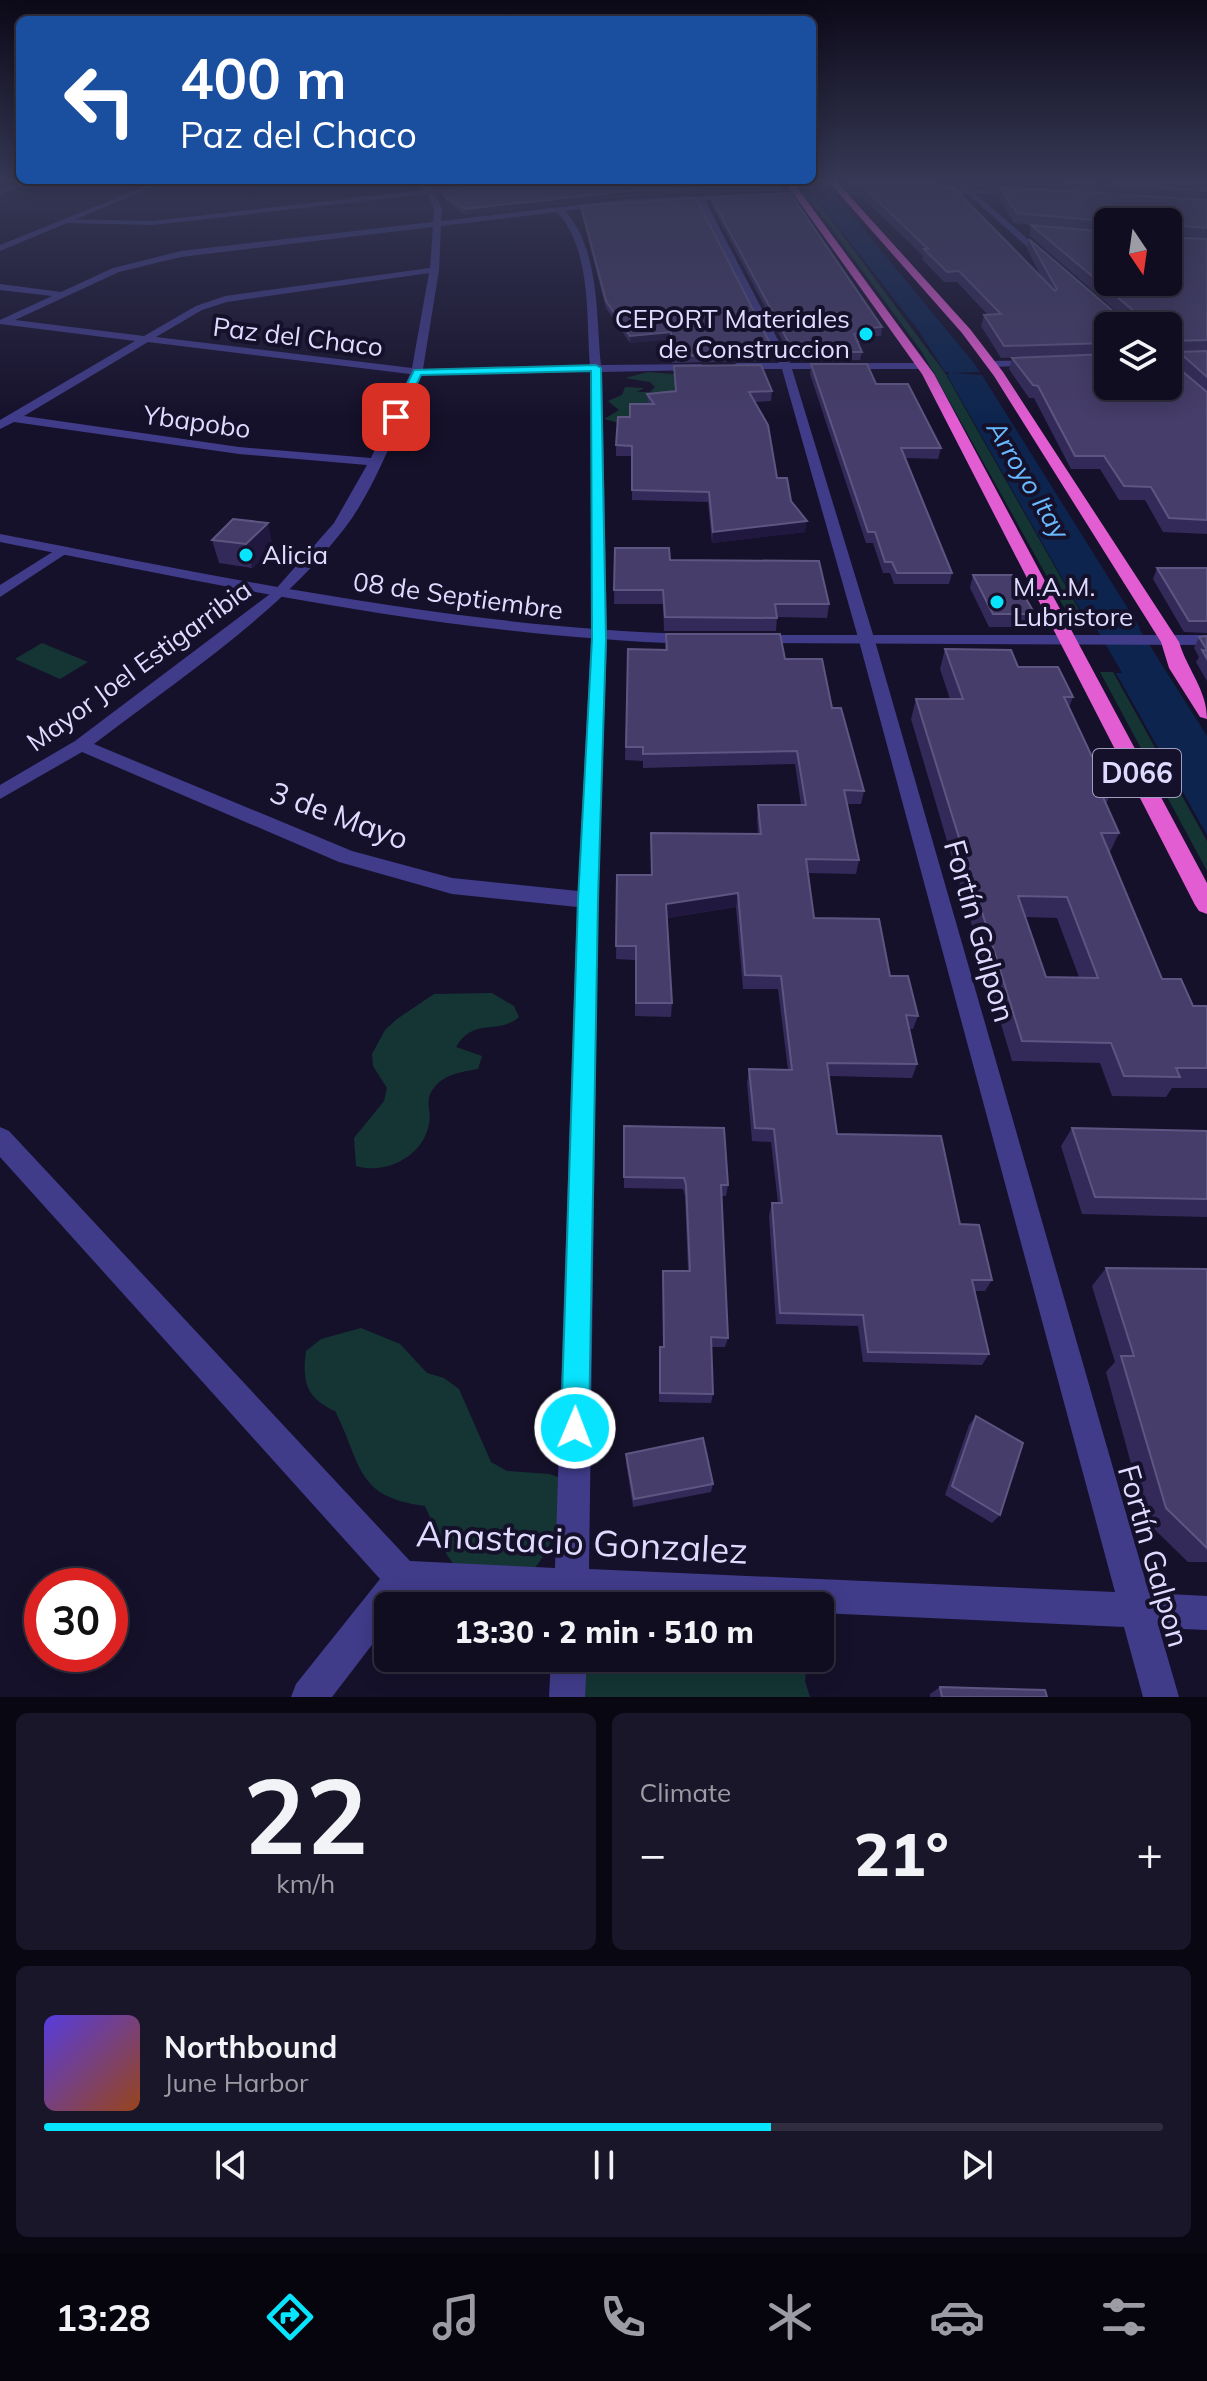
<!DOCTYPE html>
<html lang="en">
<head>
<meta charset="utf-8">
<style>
  body { margin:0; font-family:Mulish,sans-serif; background:#191629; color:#f1f3f6; height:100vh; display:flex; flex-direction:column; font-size:30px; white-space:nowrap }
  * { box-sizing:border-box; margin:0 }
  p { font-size:26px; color:#9c9ca5 }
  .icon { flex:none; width:44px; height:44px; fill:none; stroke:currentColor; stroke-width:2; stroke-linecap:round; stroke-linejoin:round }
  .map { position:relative; height:1697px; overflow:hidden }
  .panel { display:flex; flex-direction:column; gap:16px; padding:16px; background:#090712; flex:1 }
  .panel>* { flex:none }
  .top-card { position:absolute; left:16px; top:16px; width:800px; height:168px; border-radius:12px; box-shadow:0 4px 20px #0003,0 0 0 2px #302d3e; background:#1a4fa0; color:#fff; overflow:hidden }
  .needle { width:52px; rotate:167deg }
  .buttons { position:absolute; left:1094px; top:208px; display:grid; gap:16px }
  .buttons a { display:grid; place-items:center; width:88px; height:88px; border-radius:12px; background:#100d20; box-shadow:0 4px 20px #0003,0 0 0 2px #302d3e; font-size:40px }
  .speed { position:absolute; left:24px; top:1568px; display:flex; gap:16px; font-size:40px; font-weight:700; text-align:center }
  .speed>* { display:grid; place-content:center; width:104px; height:104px; border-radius:50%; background:#100d20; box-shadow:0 4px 20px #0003,0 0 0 2px #302d3e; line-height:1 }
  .speed .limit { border:12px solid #d22; background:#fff; color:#111 }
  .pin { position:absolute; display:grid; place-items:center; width:68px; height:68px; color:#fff; margin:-34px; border-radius:16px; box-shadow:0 4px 12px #0006 }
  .me { position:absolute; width:88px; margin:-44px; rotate:1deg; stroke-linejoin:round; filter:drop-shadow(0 0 6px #0008) }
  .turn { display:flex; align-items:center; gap:28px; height:168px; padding:0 32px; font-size:36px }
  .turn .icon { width:104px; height:104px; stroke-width:2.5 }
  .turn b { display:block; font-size:56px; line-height:68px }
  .big { font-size:60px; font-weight:800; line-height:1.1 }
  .panel .tile { flex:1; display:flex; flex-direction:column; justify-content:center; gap:12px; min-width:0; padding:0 28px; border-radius:12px; background:#191629 }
  .panel .dial { align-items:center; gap:0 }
  .dial b { font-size:104px; line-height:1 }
  .song { display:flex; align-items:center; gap:24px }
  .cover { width:96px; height:96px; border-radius:12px; background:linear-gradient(135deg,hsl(250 70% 55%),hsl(20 70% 35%)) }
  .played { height:8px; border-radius:4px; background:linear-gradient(90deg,#08e4fe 65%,#302d3e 65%) }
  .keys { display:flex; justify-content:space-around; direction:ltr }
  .heat { display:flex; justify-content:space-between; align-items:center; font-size:44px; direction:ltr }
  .panel .tiles { flex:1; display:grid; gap:16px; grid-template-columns:1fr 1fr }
  .tile:last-child { grid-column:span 2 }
  .trip { position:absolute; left:374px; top:1592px; width:460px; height:80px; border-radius:12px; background:#100d20; box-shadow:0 4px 20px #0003,0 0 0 2px #302d3e; font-weight:800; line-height:80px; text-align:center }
  .menu { display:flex; height:128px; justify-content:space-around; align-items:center; background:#06050d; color:#9c9ca5 }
  .menu .icon { width:56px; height:56px }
  .menu .current { color:#08e4fe }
  .menu b { font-size:36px; color:#f1f3f6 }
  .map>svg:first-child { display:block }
</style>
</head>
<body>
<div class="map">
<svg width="1207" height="1697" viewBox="0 0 1207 1697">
  <rect width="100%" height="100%" fill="#16112b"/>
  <g fill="#143534">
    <path d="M809,198H815L945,373L1089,627H1075L922,352Z"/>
    <path d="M648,372L685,375L674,389L677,395L619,423L604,419L619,410L608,401L622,395L625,387L644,388L637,392H650L655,387L650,382L625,378Z"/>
    <path d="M42,643L88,662L60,679L15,659Z"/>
    <path d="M1100,672H1113L1207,841V871Z"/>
    <path d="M492,993L514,1006L519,1017C497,1036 475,1016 456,1047L482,1056L478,1069C461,1072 444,1074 433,1089C424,1101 432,1111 429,1124C423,1157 385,1175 356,1166L354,1138L384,1101L387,1088L373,1066L372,1054L385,1030L397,1019L434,994Z"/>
    <path d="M361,1328L400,1344L427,1373L444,1378L459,1389L491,1462L507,1471L549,1474L567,1480C560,1520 553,1556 520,1582L460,1573L447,1555L425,1506C354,1497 362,1463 335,1411C306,1398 302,1381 306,1351L321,1339Z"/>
    <path d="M577,1658H808L805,1681L810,1697H577Z"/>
  </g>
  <g fill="#0d254e">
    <path d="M837,197L974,363L980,372L951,373L982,375L1140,628L1090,627L947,375L950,372H945L918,330L816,198Z"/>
    <path d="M1116,673H1164L1207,742V835Z"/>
  </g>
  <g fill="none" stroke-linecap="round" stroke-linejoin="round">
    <path fill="#0d254e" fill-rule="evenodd" d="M1079,552L1093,556L1207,736V793L1189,788L1059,564L1065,556Z"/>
    <g fill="#403c8a" fill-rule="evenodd">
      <path d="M22,182H32L0,194V189Z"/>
      <path d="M415,182H422L432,189L523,182L435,194L442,209L441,221L629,199L753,194L750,198L705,200L790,363H924L929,366L924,369H792L875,641L1149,1593L1207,1596V1630L1159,1628L1179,1697H1143L1124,1627L820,1613V1606L588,1603V1606H554V1602L410,1595L402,1606H388V1624L332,1697H291L296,1684L380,1579L0,1157V1127L9,1131L410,1561L555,1568L577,907L452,894L339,862L82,752L0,799V785L75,741L274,591L334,523L367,465L239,454L14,422L0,429V420L135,341L0,324V320L52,296L0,290V284L61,292L113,268L181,251L433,222L434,209L428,194L153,225L62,223L65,219L153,221L424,190ZM698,200L779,363H737L732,366L737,369H782L859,641L1115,1592L589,1569L598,900L607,639L602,372L701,370L706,367L701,364L601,365C596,317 600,249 565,211L629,203ZM557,212C592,250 586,317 590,366L423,369L439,270L441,226ZM433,227L430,268L225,296L196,306L144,336L15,320L119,272L181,257ZM429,273L412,368L156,337L202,310L227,302ZM148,342L410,374L371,458L239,447L24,416ZM591,372V639L578,891L452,878L352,851L94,744C181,677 277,616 344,529C376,488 399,422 421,375Z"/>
      <path d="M955,182H962L1051,259V263H1045Z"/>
      <path d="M1081,182H1089L1117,199L1110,201Z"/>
      <path d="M1207,354V360L1168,361V355Z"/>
      <path d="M1035,360L1040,363L1039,365L991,367L986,364L991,361Z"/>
      <path d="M62,546L69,550L67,553L0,597V585Z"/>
      <path d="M551,1658H587L585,1697H549Z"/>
    </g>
    <g fill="#403c8a" fill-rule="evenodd">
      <path d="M156,182H165L0,251V245Z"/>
      <path d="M928,190L1027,191L1031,193L931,194Z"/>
      <path d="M887,191L890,195L839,194L843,192Z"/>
      <path d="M0,534C231,579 455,627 691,634L699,639L691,644C454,636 232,588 0,542Z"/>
      <path d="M755,635H1207V645L749,643V637Z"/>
    </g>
    <g fill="#e25cd2" fill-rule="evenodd">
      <path d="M785,182H793L934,374L1207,883V914L1199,911L1195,905L922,374Z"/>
      <path d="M829,182H837L970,329L1003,372L1179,642C1188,671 1207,690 1207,719L1200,717L1169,668L1161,642L994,376L962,333Z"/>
    </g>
  </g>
  <g fill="#342a59" fill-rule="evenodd">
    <path d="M847,182H945L944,187L1042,278L1027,249L1029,239L1120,317H1123L1029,235L1031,225L1108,232L1168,222H1108V231L1014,223L998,196L1000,187L1115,194L1093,182H1207V238L1171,235V237L1207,239V534L1163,532L1145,500H1119L1100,469H1071L1034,398H1029L1009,369L1012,358L1029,357L1001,358L981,326L984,315H988L957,282H944L922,259L923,256L862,197L863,190H856ZM1108,326L1168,386H1108ZM1170,353H1179L1174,364L1170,361Z"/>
    <path d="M1062,182H1092L1094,184L1092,193L1061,190Z"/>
    <path d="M782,185V191L629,196L465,215L446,202L443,191Z"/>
    <path d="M711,197L882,327L881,336H872L871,342H858L862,352L860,360L805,361L801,353H789L711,204Z"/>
    <path d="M581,206L772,347V354H756L755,361L672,363L670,339L630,343L606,308L581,212Z"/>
    <path d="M811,364L876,384L941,448L938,459L905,458L952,573L949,584H894L890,573H883L873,543H866L810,374Z"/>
    <path d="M674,366L772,391L771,401L755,402L777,478L791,501L805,532L712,543L708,502L632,500V456H616V445L630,417L648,404L647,394L675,391Z"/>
    <path d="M212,540L273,547L252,568L219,563Z"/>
    <path d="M615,548L670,560L829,604L827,618L777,617L776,631H664L663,604H614Z"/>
    <path d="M1157,568H1207V633L1184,632L1153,579Z"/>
    <path d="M973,575L1035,614L1030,627H989L970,588Z"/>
    <path d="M666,634L785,659L832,708L864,791L861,804H847L859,860L856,874L808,873L814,918L890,976L918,1016L913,1029H909L917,1064L912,1078L829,1076L837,1134L960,1224L992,1280L985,1291H975L989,1354L982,1365L863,1362L858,1326L776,1324L769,1216L772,1203H778L771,1142L752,1141L747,1083L749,1069L788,1070L778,989H743L736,907L667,918L672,1003L671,1017L635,1016V960L616,959L617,875H651V833L758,834L757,819L758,805H801L795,764L643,768V761L625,760L628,649L665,650Z"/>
    <path d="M1207,636V681L1196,662L1199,657L1194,648L1199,637Z"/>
    <path d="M945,649L1018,667L1073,697L1069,707L1110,795L1106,804L1119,833L1109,854L1162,979L1193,1006H1207V1088H1172L1166,1097L1112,1096L1100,1063L1012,1061L911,719L916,699H950L940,669ZM1025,917L1057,918L1079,977H1046Z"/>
    <path d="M624,1126L728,1185L726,1196H722L728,1338L725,1347H711L713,1394L711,1403L659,1402V1356L660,1347H663V1271H688L685,1196L683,1189L624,1188Z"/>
    <path d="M1072,1128L1207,1131V1217L1082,1214L1061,1146Z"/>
    <path d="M1106,1268L1207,1269V1562H1188L1147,1522L1106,1372L1115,1362L1092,1286Z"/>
    <path d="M976,1416L1000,1515L992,1523L945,1495L969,1425Z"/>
    <path d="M626,1454L713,1484L711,1492L633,1507L626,1462Z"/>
    <path d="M940,1687L1047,1697H930V1694Z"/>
  </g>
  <g fill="#20183f">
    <path d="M440,182H497L440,185Z"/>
    <path d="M629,191V196L465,215V209Z"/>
    <path d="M671,332L670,339L630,343V336Z"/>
    <path d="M807,521L805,532L712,543L713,532Z"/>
    <path d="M268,523L273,547L252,568L246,544Z"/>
    <path d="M738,893L736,907L665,918L666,904Z"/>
  </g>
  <g fill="#463d6a" stroke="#5e5682" stroke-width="2" fill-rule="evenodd">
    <path d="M510,182H778L782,185L629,191L465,209L445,197L443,191Z"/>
    <path d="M854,182H932L857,184Z"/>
    <path d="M1067,182H1092L1094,184Z"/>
    <path d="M1112,182H1207V191L1118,185Z"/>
    <path d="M953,187L1055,291L1057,289L1029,239L1120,317H1135V312L1031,225L1108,232V282H1168V222H1113L1017,213L1000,187L1207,200V228L1172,225L1168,228L1171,237L1207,239V340L1170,341V361L1207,392V520L1169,518L1151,487L1124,486L1104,456H1075L1038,386L1033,385L1012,358L1108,354V386H1168V326H1108V343L1004,346L984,315L1001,314L959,271L947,272L924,249H928L864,188Z"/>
    <path d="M790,193L882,327L869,328L872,333L854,334L862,352H806L802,344L790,345L711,197Z"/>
    <path d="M696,198L772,347H753L756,354L673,356L671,332L630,336L606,301L581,206Z"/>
    <path d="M1207,351V377L1179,352Z"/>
    <path d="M811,364H867L876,384H908L941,448H901L952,573H897L892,562H885L875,532H868Z"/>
    <path d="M761,365L772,391L749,392L768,425L777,478H787L791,501L807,521L713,532L709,492L632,490V446L616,445L618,417H630V404H654L647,394L676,391L674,366Z"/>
    <path d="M233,519L268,523L246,544L212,540Z"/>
    <path d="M615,548H669L670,560L819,561L829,604H775L777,618L665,617L663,590H614Z"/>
    <path d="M1157,568H1207V621H1189Z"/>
    <path d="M973,575H1012L1035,614H993Z"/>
    <path d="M666,634H780L785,659H822L832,708H841L864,791L844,790L859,860L806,859L814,918L879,919L890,976H908L918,1016L906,1015L917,1064L827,1063L837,1134L941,1136L960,1224L979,1225L992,1280H972L989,1354L868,1352L863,1315L780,1313L772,1203H782L774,1129L755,1128L749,1069L792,1070L781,976L745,975L738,893L666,904L672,1003H636V946H616L617,875H652L651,833L761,834L758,805H806L797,751L643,754V747H626L628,649L667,650Z"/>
    <path d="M1207,636V650L1199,637Z"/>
    <path d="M945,649L1011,650L1018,667H1058L1073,697H1064L1110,795H1102L1119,833H1101L1162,979H1181L1193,1006H1207V1068H1176L1180,1077L1124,1076L1111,1043L1022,1041L916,699H963ZM1018,896L1067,897L1098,978L1046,977Z"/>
    <path d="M1202,650L1207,651V659Z"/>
    <path d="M624,1126L724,1128L728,1185H721L728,1338L711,1337L713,1394L660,1393V1347H664L663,1271H690L686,1185L684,1178L624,1177Z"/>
    <path d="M1072,1128L1207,1131V1199L1095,1197Z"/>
    <path d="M1106,1268L1207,1269V1548L1166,1508L1121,1356H1134Z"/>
    <path d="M976,1416L1023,1443L1000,1515L952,1486Z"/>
    <path d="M703,1438L713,1484L634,1499L626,1454Z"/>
    <path d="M940,1687L1045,1690L1047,1697H942Z"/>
  </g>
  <linearGradient id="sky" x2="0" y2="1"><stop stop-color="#0c0918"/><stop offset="0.43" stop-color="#363855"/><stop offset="1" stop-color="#363855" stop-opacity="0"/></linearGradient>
  <rect width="1207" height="419" fill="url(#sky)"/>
  <path fill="#08e4fe" stroke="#0594a5" stroke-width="2" d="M596,365L601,368L606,639L598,900L589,1428L585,1438L575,1442L565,1438L561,1428L578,900L592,639L591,371L421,375L400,419L391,417L414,370Z"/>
  <g fill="#08e4fe" stroke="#16112b" stroke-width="3">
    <circle cx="866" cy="334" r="8"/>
    <circle cx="246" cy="555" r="8"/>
    <circle cx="997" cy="602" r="8"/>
  </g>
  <g text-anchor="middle" stroke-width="8" stroke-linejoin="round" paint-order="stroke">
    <g font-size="26" fill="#dfdbff" stroke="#16112b" text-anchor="start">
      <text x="850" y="328" text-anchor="end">CEPORT Materiales<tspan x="850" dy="30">de Construccion</tspan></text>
      <text x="262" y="564">Alicia</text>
      <text x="1013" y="596">M.A.M.<tspan x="1013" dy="30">Lubristore</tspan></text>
    </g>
    <g font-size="26" fill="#dfdbff" stroke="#16112b">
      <text transform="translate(298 337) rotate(7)" y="9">Paz del Chaco</text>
      <text transform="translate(197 422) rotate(8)" y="9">Ybapobo</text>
      <text transform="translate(458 596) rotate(8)" y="9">08 de Septiembre</text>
      <text transform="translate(139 666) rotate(-36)" y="9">Mayor Joel Estigarribia</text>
    </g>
    <g font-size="26" font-style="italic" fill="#69b9ff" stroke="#16112b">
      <text transform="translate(1028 480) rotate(59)" y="9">Arroyo Itay</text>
    </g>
    <rect fill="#16112b" stroke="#a39ebf" stroke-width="2" x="1093" y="749" width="88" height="48" rx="6"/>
    <g font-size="28" font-weight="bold" fill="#dfdbff">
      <text x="1137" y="783">D066</text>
    </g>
    <g font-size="30" fill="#dfdbff" stroke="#16112b">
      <text transform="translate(339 816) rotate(20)" y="10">3 de Mayo</text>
      <text transform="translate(979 931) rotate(74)" y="10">Fortín Galpon</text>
      <text transform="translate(1153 1556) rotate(74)" y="10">Fortín Galpon</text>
    </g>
    <g font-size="36" fill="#dfdbff" stroke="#16112b">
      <text transform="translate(582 1542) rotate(3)" y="13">Anastacio Gonzalez</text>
    </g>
  </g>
</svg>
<div class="buttons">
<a><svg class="needle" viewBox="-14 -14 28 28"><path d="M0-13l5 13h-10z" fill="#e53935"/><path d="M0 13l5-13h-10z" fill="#9c9ca5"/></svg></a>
<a><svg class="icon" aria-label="layers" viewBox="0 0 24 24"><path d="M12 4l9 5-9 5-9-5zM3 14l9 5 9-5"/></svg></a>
</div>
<div class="speed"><div class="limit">30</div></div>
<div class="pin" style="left:396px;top:417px;background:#d93025"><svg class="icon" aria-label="arrive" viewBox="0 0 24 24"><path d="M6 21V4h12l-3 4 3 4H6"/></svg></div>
<svg class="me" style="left:575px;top:1428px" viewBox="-20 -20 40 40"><circle r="17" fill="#08e4fe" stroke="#fff" stroke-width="3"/><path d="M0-11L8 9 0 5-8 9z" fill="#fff"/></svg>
<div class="trip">13:30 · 2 min · 510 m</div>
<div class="top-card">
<div class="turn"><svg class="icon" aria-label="left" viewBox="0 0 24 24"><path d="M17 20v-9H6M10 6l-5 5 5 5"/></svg><div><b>400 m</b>Paz del Chaco</div></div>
</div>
</div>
<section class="panel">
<div class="tiles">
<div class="tile dial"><b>22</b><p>km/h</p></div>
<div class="tile"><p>Climate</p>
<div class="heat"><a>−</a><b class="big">21°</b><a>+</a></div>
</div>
<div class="tile">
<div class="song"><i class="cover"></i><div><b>Northbound</b><p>June Harbor</p></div></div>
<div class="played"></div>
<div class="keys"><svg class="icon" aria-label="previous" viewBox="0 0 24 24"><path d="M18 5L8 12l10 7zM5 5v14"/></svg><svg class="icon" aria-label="pause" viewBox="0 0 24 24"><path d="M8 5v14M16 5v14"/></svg><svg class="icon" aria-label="next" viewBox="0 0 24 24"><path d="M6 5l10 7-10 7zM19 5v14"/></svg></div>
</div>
</div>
</section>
<nav class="menu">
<b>13:28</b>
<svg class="icon current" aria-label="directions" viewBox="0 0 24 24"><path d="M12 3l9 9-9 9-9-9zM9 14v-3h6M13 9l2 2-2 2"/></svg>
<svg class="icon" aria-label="music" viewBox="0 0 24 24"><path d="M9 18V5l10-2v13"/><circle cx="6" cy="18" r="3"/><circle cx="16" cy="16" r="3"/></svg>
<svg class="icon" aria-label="phone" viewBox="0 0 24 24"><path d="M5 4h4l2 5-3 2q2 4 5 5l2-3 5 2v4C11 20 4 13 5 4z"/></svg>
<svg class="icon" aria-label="climate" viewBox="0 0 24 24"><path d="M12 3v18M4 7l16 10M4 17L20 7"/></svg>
<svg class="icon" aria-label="car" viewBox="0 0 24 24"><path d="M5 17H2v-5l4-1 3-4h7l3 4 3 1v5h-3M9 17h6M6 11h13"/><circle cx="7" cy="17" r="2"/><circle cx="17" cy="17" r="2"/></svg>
<svg class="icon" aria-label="filters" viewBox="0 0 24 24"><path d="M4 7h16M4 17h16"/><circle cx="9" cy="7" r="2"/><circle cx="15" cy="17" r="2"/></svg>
</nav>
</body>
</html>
